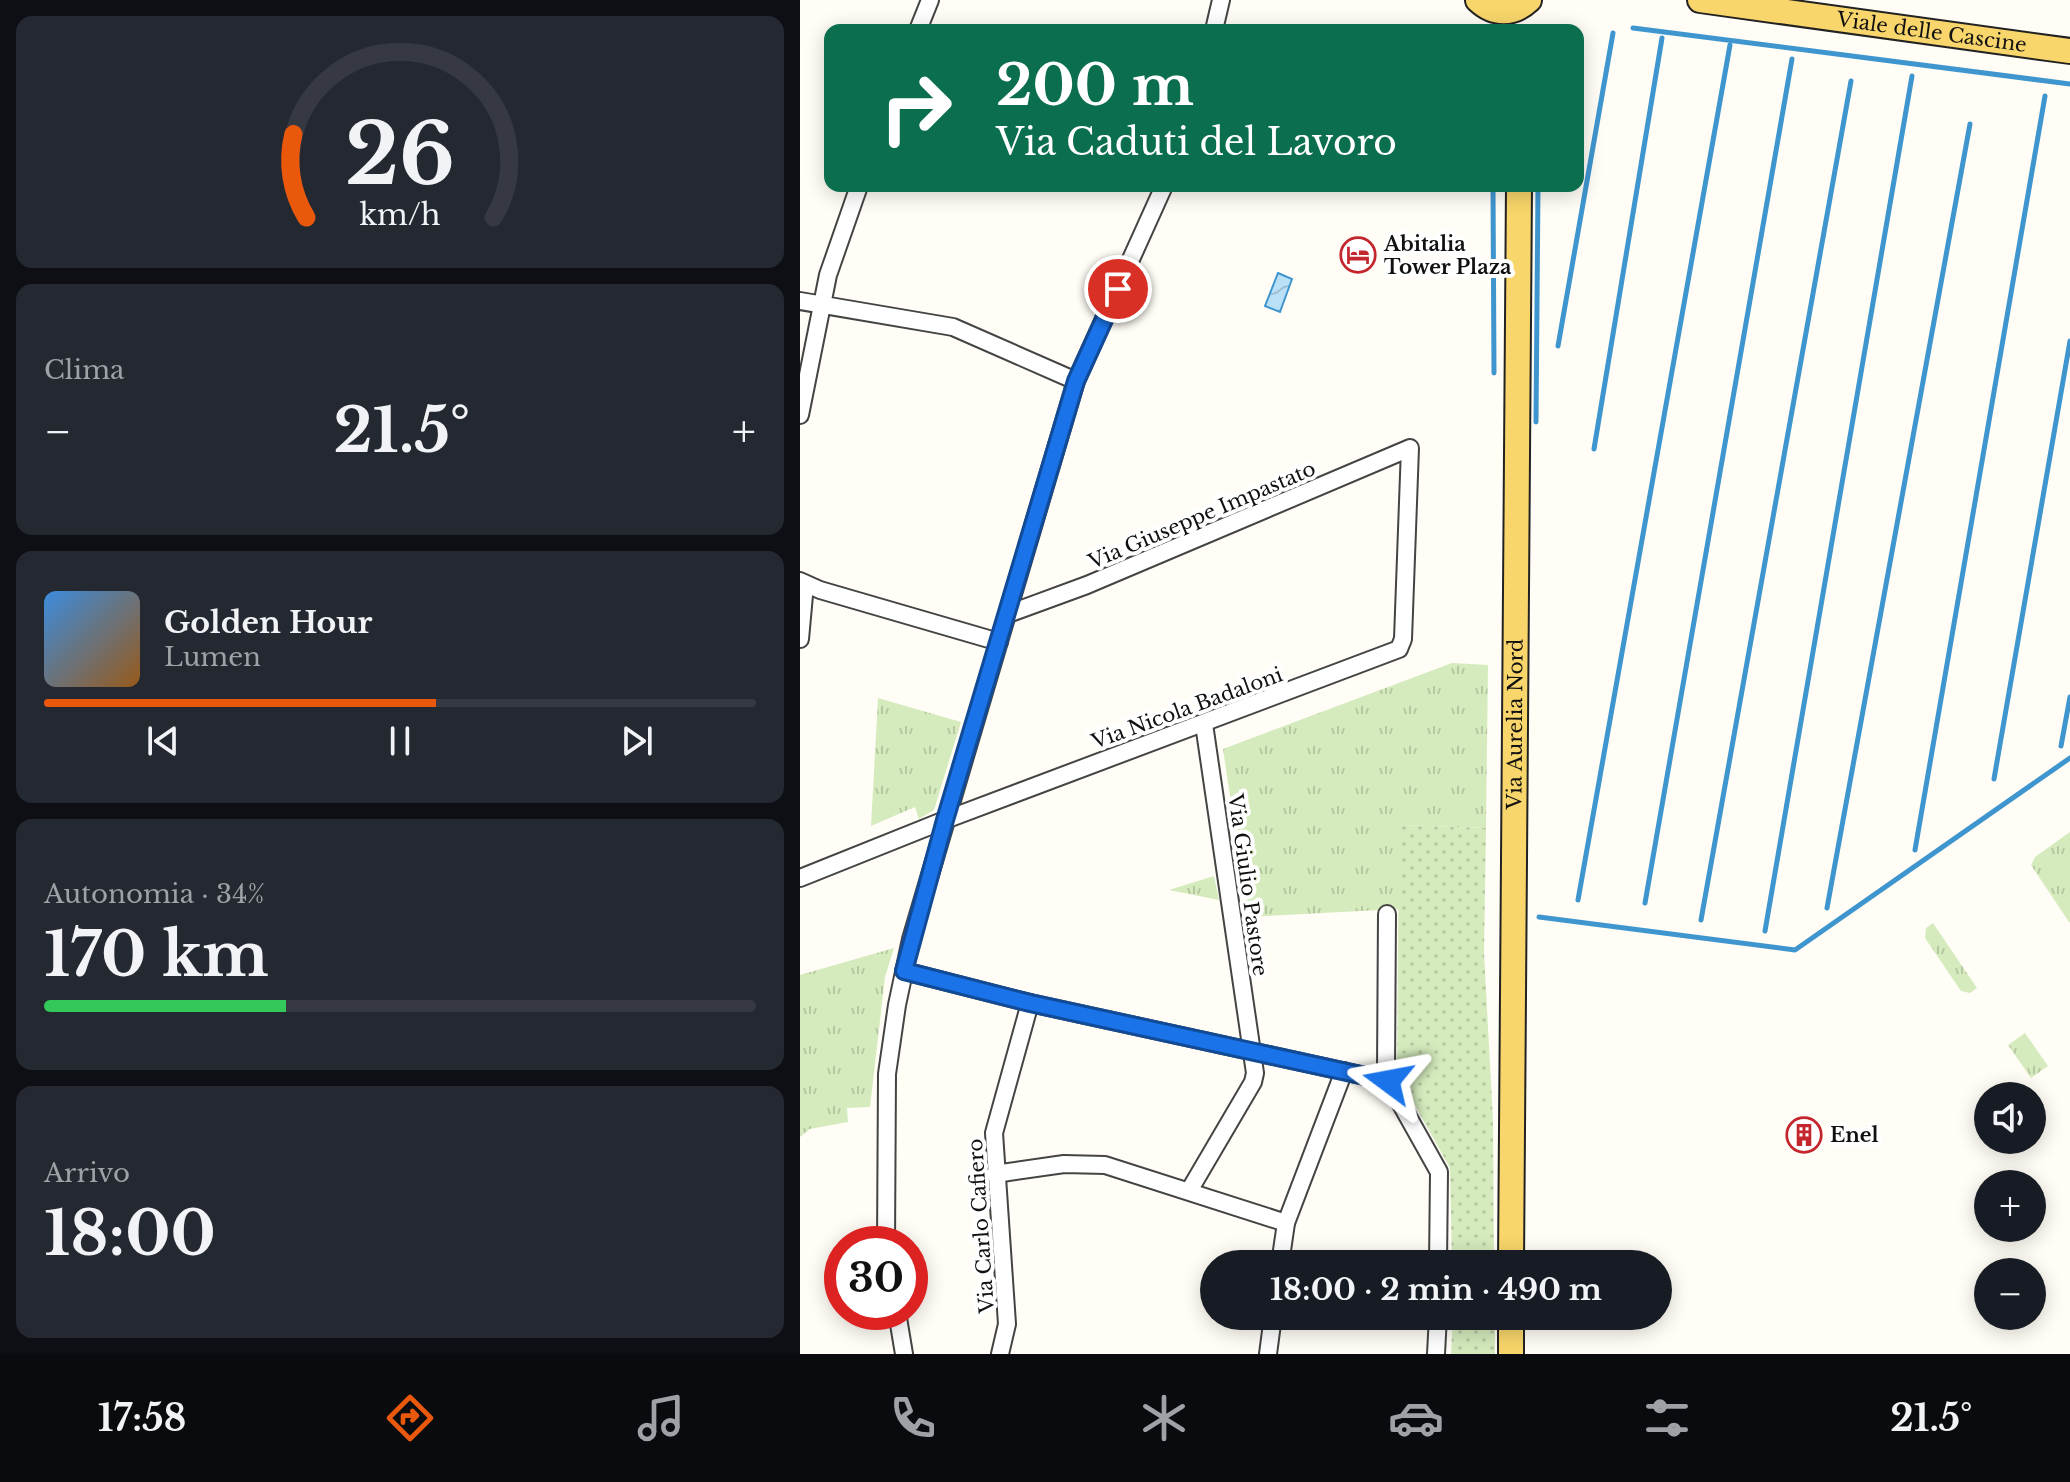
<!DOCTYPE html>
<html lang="it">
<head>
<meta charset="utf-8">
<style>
  body { margin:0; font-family:"Libre Baskerville",serif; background:#242831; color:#f1f3f6; height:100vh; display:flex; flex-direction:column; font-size:30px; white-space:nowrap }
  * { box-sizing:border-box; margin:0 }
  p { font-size:26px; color:#9ea1a6 }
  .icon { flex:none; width:44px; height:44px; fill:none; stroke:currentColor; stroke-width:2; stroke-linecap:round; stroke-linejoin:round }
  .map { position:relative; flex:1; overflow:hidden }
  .side { display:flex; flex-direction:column; gap:16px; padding:16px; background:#0d0f14; width:800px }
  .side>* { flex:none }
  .guide { position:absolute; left:24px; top:24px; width:760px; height:168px; border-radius:16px; box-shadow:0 4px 20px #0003; background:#0b6e4f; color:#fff; overflow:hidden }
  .controls { position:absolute; left:1174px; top:1082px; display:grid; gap:16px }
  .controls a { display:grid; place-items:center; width:72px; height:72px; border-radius:50%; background:#171b24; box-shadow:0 4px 20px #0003; font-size:40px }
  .speed { position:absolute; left:24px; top:1226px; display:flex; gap:16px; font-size:40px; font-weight:700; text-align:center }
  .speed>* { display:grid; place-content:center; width:104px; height:104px; border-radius:50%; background:#171b24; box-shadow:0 4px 20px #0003; line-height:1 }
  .speed .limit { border:12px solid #d22; background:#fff; color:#111 }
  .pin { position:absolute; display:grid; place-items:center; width:68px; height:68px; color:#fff; margin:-34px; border:4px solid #fff; border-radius:50%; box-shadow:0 2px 8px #0007 }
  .me { position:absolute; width:88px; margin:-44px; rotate:283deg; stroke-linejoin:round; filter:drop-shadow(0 0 6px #0008) }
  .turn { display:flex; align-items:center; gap:28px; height:168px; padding:0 40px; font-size:36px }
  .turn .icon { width:104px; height:104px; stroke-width:2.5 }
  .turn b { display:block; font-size:56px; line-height:68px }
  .big { font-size:60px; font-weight:700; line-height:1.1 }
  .side .tile { flex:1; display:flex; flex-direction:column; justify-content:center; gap:12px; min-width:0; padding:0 28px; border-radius:16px; background:#242831 }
  .side .dial { align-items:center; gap:0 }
  .dial svg { height:208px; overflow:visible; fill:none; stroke:#363941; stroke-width:7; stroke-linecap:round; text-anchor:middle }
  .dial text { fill:#f1f3f6; stroke:none }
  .song { display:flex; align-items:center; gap:24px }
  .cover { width:96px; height:96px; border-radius:12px; background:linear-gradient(135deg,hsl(210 70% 55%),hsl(30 70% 35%)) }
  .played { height:8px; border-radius:4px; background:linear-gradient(90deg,#ea580c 55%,#363941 55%) }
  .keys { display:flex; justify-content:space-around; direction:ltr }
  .heat { display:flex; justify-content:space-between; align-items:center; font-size:44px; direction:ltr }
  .charge { height:12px; border-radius:6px; background:linear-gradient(90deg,#34c759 34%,#363941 0) }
  .trip { position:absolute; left:400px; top:1250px; width:472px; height:80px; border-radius:40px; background:#171b24; box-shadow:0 4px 20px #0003; font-weight:700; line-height:80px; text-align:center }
  .tabs { display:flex; height:128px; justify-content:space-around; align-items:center; background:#090b0e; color:#9ea1a6 }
  .tabs .icon { width:56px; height:56px }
  .tabs .active { color:#ea580c }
  .tabs b { font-size:36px; color:#f1f3f6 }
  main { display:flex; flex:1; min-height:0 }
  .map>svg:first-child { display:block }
</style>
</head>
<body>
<main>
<section class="side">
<div class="tile dial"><svg viewBox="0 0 100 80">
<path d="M14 69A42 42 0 1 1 86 69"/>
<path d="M14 69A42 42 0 0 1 9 37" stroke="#ea580c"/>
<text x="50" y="56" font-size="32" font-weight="700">26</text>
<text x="50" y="72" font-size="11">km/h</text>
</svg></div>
<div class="tile"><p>Clima</p>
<div class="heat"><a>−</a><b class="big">21.5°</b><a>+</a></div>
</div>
<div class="tile">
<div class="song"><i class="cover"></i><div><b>Golden Hour</b><p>Lumen</p></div></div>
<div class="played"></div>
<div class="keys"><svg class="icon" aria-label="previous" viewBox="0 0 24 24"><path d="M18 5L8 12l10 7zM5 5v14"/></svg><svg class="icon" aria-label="pause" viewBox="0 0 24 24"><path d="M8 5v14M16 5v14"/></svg><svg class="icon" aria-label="next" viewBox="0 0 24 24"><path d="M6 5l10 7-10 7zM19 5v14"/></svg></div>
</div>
<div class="tile"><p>Autonomia · 34%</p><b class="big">170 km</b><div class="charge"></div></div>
<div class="tile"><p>Arrivo</p><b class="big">18:00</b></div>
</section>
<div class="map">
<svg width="1270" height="1354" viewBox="0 0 1270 1354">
  <defs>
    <pattern id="grass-tufts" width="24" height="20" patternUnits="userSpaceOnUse" patternTransform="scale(2)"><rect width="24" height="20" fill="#d5ebbd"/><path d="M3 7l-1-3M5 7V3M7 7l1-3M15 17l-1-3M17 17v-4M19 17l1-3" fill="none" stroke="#b6c8a1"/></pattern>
    <pattern id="park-dots" width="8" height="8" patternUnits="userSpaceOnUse" patternTransform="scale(2)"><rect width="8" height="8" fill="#d5ebbd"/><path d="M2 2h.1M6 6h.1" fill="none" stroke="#b6c8a1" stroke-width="1.8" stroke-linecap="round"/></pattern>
    <pattern id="water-waves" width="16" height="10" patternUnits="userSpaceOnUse" patternTransform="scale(2)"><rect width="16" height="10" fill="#b9e0f7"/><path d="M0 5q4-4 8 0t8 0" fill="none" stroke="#9ebfd3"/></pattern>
  </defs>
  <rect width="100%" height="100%" fill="#fffdf5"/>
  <g fill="url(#grass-tufts)">
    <path d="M652,663L688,665L686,828L599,825V909L448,917L423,749Z"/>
    <path d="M78,698L161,722L134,810L119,819L115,807L71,826Z"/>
    <path d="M1270,832V922H1269L1231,865L1235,857Z"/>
    <path d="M414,876L419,900L369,890Z"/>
    <path d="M1133,923L1177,988L1170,993L1161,991L1125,938L1126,928Z"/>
    <path d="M94,948L85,977L70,1107L47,1108L48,1122L10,1129L0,1137V975Z"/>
    <path d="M1225,1033L1248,1066L1231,1078L1208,1045Z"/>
  </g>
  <g fill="url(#park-dots)">
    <path d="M599,825L686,828L684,953L693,1120L694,1264H652L650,1168L597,1073Z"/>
    <path d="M653,1316H695V1354H651Z"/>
  </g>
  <path fill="url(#water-waves)" stroke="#3f96cf" stroke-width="2" d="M478,273L492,279L480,312L465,306Z"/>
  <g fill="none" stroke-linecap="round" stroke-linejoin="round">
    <g stroke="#3f96cf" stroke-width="5">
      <path d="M833,28L1270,84"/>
      <path d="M693,186L694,373"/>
      <path d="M758,346L813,33"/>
      <path d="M736,422L738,186"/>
      <path d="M794,449L862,38"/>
      <path d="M1261,746L1270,697"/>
      <path d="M1194,779L1270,341"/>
      <path d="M1115,850L1245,96"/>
      <path d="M778,900L930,45"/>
      <path d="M845,903L992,59"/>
      <path d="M1027,908L1170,124"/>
      <path d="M739,917L995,950L1270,758"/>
      <path d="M901,920L1051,81"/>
      <path d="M965,931L1112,76"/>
    </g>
    <defs>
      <g id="minor">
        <path d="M118,30L130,0"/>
        <path d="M414,30L421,0"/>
        <path d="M0,301L153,327L276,381"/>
        <path d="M0,415L28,275L59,186"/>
        <path d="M0,581L20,590L199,642"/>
        <path d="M0,589L4,595L0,639"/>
        <path d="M0,878L145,820L599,649L603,639L610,448L287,585L208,614"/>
        <path d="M587,914L586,1071L588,1081L639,1172L638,1264"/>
        <path d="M104,971L230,1003L588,1081"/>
        <path d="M195,1174L264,1164L305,1165L486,1223"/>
        <path d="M389,1191L453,1082L455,1073L404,724"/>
        <path d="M86,1244L87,1074L97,1005L111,939L276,381L364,186"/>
        <path d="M480,1264L486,1223L544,1071"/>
        <path d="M97,1312L104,1354"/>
        <path d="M200,1354L207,1324L194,1133L230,1003"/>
        <path d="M468,1354L473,1316"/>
        <path d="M636,1354L638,1316"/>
      </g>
      <g id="primary">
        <path d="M678,0C694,15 713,15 729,0"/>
        <path id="s1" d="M900,0L1270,51"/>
        <path id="s2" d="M711,1264L719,186"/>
        <path d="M711,1354V1316"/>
      </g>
    </defs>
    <use href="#minor" stroke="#444" stroke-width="20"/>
    <use href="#primary" stroke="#222" stroke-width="28"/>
    <use href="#minor" stroke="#fff" stroke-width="16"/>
    <use href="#primary" stroke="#f9d66b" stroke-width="24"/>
  </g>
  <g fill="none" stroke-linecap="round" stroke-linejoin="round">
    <defs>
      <path id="route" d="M318,289L276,381L145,820L104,971L230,1003L588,1081"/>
    </defs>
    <use href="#route" stroke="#114b97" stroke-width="20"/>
    <use href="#route" stroke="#1a73e8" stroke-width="14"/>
  </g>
  <defs>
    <symbol id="hotel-ring" viewBox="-11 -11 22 22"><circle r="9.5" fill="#fff" stroke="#c4262e" stroke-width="1.5"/><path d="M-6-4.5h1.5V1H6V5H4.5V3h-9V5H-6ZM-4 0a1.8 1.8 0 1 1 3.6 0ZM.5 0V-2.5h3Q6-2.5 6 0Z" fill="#c4262e"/></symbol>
    <symbol id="building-ring" viewBox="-11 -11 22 22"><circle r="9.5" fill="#fff" stroke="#c4262e" stroke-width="1.5"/><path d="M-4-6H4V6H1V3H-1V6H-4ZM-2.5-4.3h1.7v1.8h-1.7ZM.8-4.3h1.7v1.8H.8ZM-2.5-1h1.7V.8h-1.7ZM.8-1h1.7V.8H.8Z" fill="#c4262e"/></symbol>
  </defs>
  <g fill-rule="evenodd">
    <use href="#hotel-ring" x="538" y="235" width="40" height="40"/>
    <use href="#building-ring" x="984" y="1115" width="40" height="40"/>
  </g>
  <g text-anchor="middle" stroke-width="8" stroke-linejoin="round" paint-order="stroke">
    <g font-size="20" fill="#111" stroke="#fff">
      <text dy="7" stroke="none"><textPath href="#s1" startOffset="234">Viale delle Cascine</textPath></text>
      <text transform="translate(402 515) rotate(-23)" y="7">Via Giuseppe Impastato</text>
      <text transform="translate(387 708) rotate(-20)" y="7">Via Nicola Badaloni</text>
      <text dy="7" stroke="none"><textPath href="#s2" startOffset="540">Via Aurelia Nord</textPath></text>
      <text transform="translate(448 885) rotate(82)" y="7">Via Giulio Pastore</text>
      <text transform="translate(181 1226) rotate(-94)" y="7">Via Carlo Cafiero</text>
    </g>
    <g font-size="20" font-weight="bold" fill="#111" stroke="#fff" text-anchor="start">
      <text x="584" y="251">Abitalia<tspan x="584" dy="23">Tower Plaza</tspan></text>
      <text x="1030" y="1142">Enel</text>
    </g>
  </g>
</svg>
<div class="controls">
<a><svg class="icon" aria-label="sound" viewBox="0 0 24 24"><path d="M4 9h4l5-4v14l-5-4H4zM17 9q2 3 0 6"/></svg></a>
<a>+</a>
<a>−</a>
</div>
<div class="speed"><div class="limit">30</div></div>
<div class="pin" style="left:318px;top:289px;background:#d93025"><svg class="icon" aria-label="arrive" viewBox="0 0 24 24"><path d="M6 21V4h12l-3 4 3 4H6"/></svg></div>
<svg class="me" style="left:588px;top:1081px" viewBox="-20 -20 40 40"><path d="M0-17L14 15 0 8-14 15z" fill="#1a73e8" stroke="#fff" stroke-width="4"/></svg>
<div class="trip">18:00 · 2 min · 490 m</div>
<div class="guide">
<div class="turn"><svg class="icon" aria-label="right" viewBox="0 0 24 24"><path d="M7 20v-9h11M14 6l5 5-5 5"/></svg><div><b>200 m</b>Via Caduti del Lavoro</div></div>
</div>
</div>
</main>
<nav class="tabs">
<b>17:58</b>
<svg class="icon active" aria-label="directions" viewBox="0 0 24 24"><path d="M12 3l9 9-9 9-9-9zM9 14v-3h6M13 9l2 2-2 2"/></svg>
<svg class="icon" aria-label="music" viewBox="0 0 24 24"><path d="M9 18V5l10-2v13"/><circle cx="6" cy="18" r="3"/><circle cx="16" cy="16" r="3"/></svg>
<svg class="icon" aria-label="phone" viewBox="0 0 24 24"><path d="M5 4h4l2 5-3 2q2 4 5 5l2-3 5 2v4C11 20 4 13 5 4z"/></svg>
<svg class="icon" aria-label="climate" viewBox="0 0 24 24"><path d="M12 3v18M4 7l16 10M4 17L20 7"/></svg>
<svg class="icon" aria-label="car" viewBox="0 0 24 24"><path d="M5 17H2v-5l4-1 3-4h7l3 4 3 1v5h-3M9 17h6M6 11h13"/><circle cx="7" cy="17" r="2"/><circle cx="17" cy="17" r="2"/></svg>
<svg class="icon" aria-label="filters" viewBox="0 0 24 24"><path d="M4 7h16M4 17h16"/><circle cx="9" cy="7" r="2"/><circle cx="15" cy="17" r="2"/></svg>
<b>21.5°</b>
</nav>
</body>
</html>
